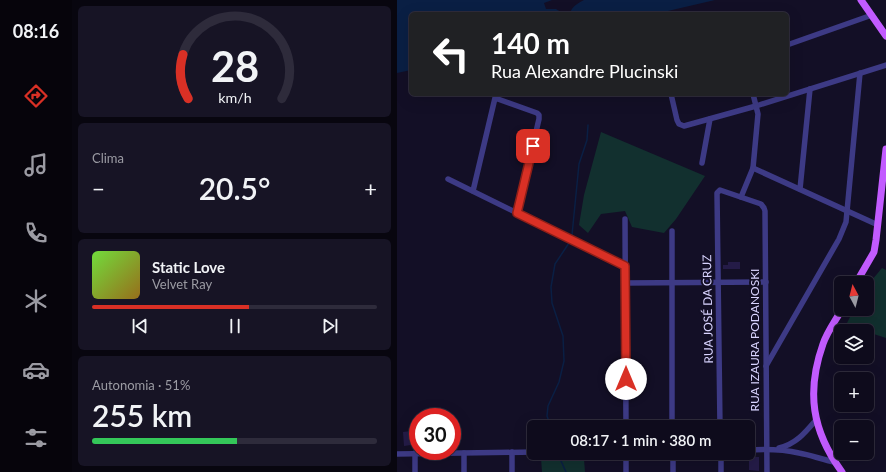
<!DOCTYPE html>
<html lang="pt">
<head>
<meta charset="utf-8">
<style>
  body { margin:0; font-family:Lato,sans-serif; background:#171425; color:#f1f3f6; height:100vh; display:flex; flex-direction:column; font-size:15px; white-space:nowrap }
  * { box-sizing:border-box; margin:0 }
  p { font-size:13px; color:#9b9ba3 }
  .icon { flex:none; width:22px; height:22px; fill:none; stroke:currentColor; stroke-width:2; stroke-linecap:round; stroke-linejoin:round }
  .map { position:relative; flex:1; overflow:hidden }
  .details { display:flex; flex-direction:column; gap:6px; padding:6px; background:#08060f; width:325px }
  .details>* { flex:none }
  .guide { position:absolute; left:12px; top:12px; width:380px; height:84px; border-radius:6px; box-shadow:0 4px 16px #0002,0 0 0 1px #2e2b3b; background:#202124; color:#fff; overflow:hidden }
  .needle { width:26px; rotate:353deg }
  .buttons { position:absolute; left:437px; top:276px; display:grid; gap:8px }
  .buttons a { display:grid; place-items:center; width:40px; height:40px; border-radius:6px; background:#0e0b1c; box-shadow:0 4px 16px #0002,0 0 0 1px #2e2b3b; font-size:20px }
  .speed { position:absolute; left:12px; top:408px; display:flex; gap:8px; font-size:20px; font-weight:700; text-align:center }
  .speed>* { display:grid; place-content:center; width:52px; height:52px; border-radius:50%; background:#0e0b1c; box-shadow:0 4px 16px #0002,0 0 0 1px #2e2b3b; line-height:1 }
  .speed .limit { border:6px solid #d22; background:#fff; color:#111 }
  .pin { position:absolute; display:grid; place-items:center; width:34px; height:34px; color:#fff; margin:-17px; border-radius:8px; box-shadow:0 2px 6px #0006 }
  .me { position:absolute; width:44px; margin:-22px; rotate:0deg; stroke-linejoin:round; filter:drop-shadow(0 0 3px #0008) }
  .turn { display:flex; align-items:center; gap:14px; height:84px; padding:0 16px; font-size:18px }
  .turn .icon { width:52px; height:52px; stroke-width:2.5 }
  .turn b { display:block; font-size:28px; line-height:34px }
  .big { font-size:30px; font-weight:600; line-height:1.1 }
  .details .tile { flex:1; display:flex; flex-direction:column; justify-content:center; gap:6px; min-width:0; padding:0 14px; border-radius:6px; background:#171425 }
  .details .dial { align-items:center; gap:0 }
  .dial svg { height:104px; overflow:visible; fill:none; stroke:#2e2b3b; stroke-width:7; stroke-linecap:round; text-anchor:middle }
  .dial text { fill:#f1f3f6; stroke:none }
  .song { display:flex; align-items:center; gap:12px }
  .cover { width:48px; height:48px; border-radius:6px; background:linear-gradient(135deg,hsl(100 70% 55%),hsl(40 70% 35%)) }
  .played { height:4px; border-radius:2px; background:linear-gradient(90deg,#d93025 55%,#2e2b3b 55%) }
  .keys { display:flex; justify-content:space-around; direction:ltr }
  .heat { display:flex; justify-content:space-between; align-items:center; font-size:22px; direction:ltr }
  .charge { height:6px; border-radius:3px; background:linear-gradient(90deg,#34c759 51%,#2e2b3b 0) }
  .trip { position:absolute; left:130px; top:420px; width:228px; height:40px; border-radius:6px; background:#0e0b1c; box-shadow:0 4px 16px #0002,0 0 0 1px #2e2b3b; font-weight:600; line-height:40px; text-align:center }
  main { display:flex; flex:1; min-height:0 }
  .tab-bar { display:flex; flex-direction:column; width:72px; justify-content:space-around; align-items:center; background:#06040b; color:#9b9ba3 }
  .tab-bar .icon { width:28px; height:28px }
  .tab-bar .active { color:#d93025 }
  .tab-bar b { font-size:18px; color:#f1f3f6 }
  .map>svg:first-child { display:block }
</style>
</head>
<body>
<main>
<nav class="tab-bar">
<b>08:16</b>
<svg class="icon active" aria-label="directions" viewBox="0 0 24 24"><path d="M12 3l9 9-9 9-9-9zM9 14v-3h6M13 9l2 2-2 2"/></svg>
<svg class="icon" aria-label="music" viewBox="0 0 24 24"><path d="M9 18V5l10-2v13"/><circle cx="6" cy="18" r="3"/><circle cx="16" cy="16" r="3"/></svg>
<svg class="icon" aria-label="phone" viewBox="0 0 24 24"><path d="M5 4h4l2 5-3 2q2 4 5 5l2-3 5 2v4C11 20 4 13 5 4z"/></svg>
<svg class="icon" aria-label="climate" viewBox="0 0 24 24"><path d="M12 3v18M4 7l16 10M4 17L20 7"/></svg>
<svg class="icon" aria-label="car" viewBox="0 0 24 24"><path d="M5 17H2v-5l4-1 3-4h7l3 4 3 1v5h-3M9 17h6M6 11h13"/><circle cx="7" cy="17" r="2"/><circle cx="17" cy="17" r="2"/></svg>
<svg class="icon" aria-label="filters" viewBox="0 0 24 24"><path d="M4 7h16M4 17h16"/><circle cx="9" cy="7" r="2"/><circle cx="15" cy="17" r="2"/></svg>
</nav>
<section class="details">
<div class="tile dial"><svg viewBox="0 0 100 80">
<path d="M14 69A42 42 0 1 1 86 69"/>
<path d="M14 69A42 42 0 0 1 10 35" stroke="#d93025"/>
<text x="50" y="56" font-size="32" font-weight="700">28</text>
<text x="50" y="72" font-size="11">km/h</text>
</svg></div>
<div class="tile"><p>Clima</p>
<div class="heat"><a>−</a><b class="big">20.5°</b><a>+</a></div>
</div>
<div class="tile">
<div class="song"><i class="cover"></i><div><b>Static Love</b><p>Velvet Ray</p></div></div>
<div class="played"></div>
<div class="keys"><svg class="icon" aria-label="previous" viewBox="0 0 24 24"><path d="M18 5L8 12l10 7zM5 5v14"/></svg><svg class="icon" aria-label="pause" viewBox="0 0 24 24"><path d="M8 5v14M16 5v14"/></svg><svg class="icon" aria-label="next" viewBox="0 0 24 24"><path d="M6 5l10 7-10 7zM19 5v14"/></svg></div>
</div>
<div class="tile"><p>Autonomia · 51%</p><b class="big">255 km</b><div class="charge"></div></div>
</section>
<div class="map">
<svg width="489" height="472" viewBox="0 0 489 472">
  <rect width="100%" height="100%" fill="#130f26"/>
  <g fill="#12302f">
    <path d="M204,132L308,176L279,219L267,233L235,227L228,211L204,214L191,233L182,225L187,195Z"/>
    <path d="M485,268L489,270V338L449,325L457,309H470V286Z"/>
    <path d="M144,458L187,459L188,472H145Z"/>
  </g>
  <g fill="#0a1f44">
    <path d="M0,0H155L147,3L149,9H159L167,14H14V70L0,73Z"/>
    <path d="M187,0H318L258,14H173C174,7 181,3 187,0Z"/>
  </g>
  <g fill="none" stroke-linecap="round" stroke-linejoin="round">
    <g stroke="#0a1f44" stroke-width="1.5">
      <path d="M175,235L182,164L190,140L191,125"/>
      <path d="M154,427L150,416L151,406L162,382L167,361L166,336L155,303L154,287L158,264L172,243"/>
      <path d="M164,461L169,472"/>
    </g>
  </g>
  <g fill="#241b47">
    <path d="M331,262H343V269H326V265H331Z"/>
    <path d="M14,431V445L7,446L6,432Z"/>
    <path d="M352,457H362V471L352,470Z"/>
  </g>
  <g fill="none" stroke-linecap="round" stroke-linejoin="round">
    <g stroke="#3d3a85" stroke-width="5.5">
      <path d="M390,45L475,15"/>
      <path d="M274,94L280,120L282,124L287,126L359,106L489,65"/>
      <path d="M305,163L313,119"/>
      <path d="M356,168L481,225"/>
      <path d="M51,179L228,266"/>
      <path d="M403,189L413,89"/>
      <path d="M76,191L98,98L140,113L142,115V119L120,213"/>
      <path d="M344,197L356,168L361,114L356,94"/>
      <path d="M228,219L229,427"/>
      <path d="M275,231V427"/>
      <path d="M228,283L369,282"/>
      <path d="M369,366L442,239L449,222L463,73"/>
      <path d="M323,427L320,193L323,190L364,204L367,208L368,211L370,472"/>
      <path d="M382,448C399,444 408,433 419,420"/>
      <path d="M351,450C368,449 385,449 402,453C414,455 426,460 438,462"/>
      <path d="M115,452V472"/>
      <path d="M18,453V472"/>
      <path d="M0,454L137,452"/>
      <path d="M67,472V453"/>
      <path d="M229,472V453"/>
      <path d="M276,472V453"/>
      <path d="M324,472V453"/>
    </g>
    <g stroke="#c25bff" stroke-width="7">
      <path d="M464,0L489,36"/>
      <path d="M459,283L477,252L479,240L489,149"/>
      <path d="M445,309C439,320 430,332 426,344C409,392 415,431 445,472"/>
    </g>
  </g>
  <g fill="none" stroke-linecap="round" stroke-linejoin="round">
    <defs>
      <path id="route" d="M136,146L120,213L228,266L229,379"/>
    </defs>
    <use href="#route" stroke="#8d1f18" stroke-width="10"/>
    <use href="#route" stroke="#d93025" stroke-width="7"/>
  </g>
  <g text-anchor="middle" stroke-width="4" stroke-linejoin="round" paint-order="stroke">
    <g font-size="12" fill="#d9d4ff" stroke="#130f26">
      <text transform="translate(311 309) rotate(-91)" y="4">RUA JOSÉ DA CRUZ</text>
      <text transform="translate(358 340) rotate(-90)" y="4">RUA IZAURA PODANOSKI</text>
    </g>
  </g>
</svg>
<div class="buttons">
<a><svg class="needle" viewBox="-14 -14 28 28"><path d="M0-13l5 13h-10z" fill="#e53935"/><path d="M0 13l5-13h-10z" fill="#9b9ba3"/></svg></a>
<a><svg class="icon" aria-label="layers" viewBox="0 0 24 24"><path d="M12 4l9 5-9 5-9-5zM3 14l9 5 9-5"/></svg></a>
<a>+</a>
<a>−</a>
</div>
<div class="speed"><div class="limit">30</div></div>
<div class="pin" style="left:136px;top:146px;background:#d93025"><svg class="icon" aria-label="arrive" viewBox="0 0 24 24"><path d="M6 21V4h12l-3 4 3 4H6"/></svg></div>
<svg class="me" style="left:229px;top:379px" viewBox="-20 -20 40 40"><circle r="19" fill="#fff"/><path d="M0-13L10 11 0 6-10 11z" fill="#d93025"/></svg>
<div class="trip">08:17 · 1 min · 380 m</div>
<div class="guide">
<div class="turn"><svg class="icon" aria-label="left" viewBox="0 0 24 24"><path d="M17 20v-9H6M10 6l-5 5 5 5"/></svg><div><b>140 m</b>Rua Alexandre Plucinski</div></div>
</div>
</div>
</main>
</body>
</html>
